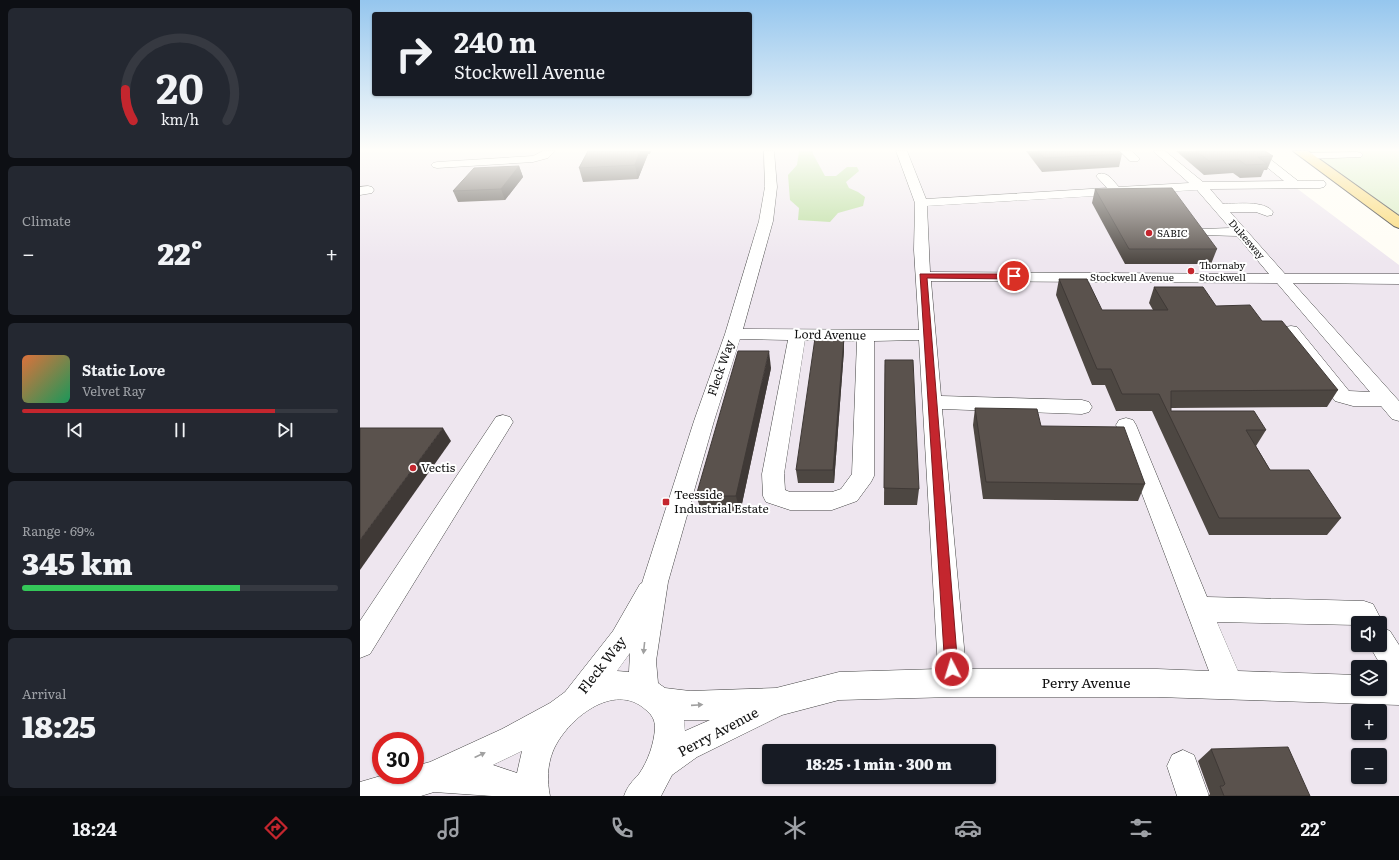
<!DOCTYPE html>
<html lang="en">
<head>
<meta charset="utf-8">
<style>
  body { margin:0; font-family:Literata,serif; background:#242831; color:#f1f3f6; height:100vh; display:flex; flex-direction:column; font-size:15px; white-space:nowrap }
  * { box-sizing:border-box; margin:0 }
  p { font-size:13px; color:#9ea1a6 }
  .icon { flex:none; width:22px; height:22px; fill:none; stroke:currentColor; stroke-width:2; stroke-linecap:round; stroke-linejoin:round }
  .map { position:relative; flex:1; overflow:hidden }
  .drawer { display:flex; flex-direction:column; gap:8px; padding:8px; background:#0d0f14; width:360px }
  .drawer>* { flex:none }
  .top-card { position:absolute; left:12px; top:12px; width:380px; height:84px; border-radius:4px; box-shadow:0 1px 3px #0004; background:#171b24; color:#f1f3f6; overflow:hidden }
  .fabs { position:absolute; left:991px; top:616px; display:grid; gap:8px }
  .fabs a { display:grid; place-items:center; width:36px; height:36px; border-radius:4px; background:#171b24; box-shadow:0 1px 3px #0004; font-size:20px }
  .speed { position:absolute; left:12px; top:732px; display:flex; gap:8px; font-size:20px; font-weight:700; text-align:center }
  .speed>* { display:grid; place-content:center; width:52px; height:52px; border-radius:50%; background:#171b24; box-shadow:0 1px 3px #0004; line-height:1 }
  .speed .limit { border:6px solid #d22; background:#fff; color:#111 }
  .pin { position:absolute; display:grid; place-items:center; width:34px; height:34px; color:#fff; margin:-17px; border:2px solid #fff; border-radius:50%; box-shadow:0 1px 4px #0007 }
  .me { position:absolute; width:44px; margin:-22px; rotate:355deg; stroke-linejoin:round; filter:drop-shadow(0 0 3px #0008) }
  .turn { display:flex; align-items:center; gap:14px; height:84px; padding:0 16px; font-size:18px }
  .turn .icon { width:52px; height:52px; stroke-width:2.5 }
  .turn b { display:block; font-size:28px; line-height:34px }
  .big { font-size:30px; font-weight:800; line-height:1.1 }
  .drawer .widget { flex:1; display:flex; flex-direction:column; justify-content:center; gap:6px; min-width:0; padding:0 14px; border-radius:6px; background:#242831 }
  .drawer .dial { align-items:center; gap:0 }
  .dial svg { height:104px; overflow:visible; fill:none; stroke:#363941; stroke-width:7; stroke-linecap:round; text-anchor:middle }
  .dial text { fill:#f1f3f6; stroke:none }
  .song { display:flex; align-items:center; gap:12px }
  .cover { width:48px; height:48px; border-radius:6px; background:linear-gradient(135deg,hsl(20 70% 55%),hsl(150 70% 35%)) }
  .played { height:4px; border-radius:2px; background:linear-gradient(90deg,#c4262e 80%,#363941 80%) }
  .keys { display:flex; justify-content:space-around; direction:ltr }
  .heat { display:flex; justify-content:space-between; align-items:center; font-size:22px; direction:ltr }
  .charge { height:6px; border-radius:3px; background:linear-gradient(90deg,#34c759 69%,#363941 0) }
  .trip { position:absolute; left:402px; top:744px; width:234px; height:40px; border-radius:4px; background:#171b24; box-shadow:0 1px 3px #0004; font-weight:800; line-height:40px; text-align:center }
  .dock { display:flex; height:64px; justify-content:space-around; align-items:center; background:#090b0e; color:#9ea1a6 }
  .dock .icon { width:28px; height:28px }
  .dock .active { color:#c4262e }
  .dock b { font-size:18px; color:#f1f3f6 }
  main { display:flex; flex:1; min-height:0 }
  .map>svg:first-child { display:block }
</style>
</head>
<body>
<main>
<section class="drawer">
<div class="widget dial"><svg viewBox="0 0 100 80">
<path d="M14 69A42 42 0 1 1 86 69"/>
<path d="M14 69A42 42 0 0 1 8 45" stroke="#c4262e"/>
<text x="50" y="56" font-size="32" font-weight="700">20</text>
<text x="50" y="72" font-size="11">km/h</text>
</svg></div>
<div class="widget"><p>Climate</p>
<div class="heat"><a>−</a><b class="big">22°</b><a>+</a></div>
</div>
<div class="widget">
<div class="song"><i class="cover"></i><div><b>Static Love</b><p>Velvet Ray</p></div></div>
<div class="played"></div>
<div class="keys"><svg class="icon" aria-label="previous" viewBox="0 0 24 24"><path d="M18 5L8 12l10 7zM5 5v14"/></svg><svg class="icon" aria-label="pause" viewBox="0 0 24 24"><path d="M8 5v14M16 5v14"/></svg><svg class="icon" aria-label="next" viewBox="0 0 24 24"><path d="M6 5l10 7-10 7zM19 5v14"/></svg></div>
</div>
<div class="widget"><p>Range · 69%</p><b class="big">345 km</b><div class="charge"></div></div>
<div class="widget"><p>Arrival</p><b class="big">18:25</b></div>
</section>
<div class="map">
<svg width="1039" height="796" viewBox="0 0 1039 796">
  <rect width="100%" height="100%" fill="#fffdf5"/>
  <path fill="#eee6ef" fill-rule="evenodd" d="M0,151H887L1039,265V796H0ZM998,623H1020V645H998ZM998,667H1020V689H998ZM998,711H1020V733H998ZM21,741H55V775H21ZM409,751H629V777H409ZM998,755H1020V777H998Z"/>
  <path fill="#d5ebbd" d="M948,151H1039V215Z"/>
  <path fill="#b9dc9c" d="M439,151H453V154L465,176H476L487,167H497L499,171L486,182L489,188L498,192L505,197L503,206L478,213L470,222L438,220L439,208L430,200L428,175L437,165Z"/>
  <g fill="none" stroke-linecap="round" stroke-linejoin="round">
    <defs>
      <g id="minor">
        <path d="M183,151H195L188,158L173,162L77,168L73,167L71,165L73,163L77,162L173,156Z"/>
        <path d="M404,151H414L417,187L413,221L383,329L559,330L554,250L555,203L536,151H547L566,199L747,188L736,176L738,174C748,171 753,181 759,187L829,183L793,151H805L843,182L924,181L887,151H900L938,181H964L966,184L964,187L960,188L850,189L863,204C876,204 905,200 913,212L912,215L907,216L896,212H870L925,274H1039V284L933,283L1039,401V421L1032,419L1021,406H993L975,401L925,335L923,331L925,327L931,326L937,327L989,391L1010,392L917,283L571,281L581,396L722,400L729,402L732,407L729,412L722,414L582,409L606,669H797L849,671L756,425L759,420L766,418L773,420L776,425L847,597L1004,601L1013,604L1023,623L1021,627L1030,631L1039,645V705L797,697H593L479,700L422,715L337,757L312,775L301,796H264C268,785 272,782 279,774C288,761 294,744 295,728C295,720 292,715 286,710C254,680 206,720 193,751C187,766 187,781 190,796H132L74,792L61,796H0V782L24,775H55V766L70,762L142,729L190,703L205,692L253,631L280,584L282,583L334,421L365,334L399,221L405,187ZM837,190L870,228L842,229L840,232L842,235L877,236L909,274L570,272L567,206ZM380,339L428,340L402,474L403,496L406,502L430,510H472L497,501L511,482L514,476V341L559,340L578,669L479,672L416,688L330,691L305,688L298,683L296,661L308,582L354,421ZM445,340L497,341L492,474L481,489L472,492H430L425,490L424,474ZM857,622L997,625L998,627V623H1020V645H1009L1027,676H1020V689H998V675L878,671ZM270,653L269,672L257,671ZM324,720H350L325,731ZM162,751L157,773L133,765Z"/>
        <path d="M760,151H772L780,159L778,161H770Z"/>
        <path d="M997,152L1001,153L1003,155L1001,157L946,159L940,156L946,153Z"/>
        <path d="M8,186L12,187L14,190L12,193L0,195V187Z"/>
        <path d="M143,415L150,417L153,422L150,427L10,654L0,658V621L136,417Z"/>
        <path d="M823,750L834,755L849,796H817L807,766L812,755Z"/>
      </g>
      <path id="major" d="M933,151H948L1039,216V228L1034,226Z"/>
    </defs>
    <use href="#minor" stroke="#444" stroke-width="1"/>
    <use href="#major" stroke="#222" stroke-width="2"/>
    <use href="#minor" fill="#fff" fill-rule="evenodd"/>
    <use href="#major" fill="#f9d66b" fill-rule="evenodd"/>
  </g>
  <g fill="#4d4742">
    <path d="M228,151H291L290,154H288L278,179L223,182L219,168Z"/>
    <path d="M666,151H759L762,154L759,167L682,172Z"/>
    <path d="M816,151H905L913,156L907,170H904L901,177L880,178L873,173L844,175Z"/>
    <path d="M159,166L163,177L145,200L98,202L93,191Z"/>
    <path d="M735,189L857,249L851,264H765L732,203Z"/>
    <path d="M699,279L742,310H793L789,303L794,287L856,306L902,321L978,390L967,407L811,408V411L906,430L896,446L910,470L981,518L967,535H849L792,411H756L745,385H732L696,295Z"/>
    <path d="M484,338V350L474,483H438L436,470Z"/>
    <path d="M525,360L559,489L557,505H524Z"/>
    <path d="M411,368L380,513L342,512L336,496Z"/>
    <path d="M615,408L681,426L785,484L778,501L623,499L613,425Z"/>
    <path d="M851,749L950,796H848L850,794L838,761Z"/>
  </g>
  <g fill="#3f3936">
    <path d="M280,151H287L288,154L278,179L275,165Z"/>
    <path d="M159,166L163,177L145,200L141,189Z"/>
    <path d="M484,338V350L474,483L473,470Z"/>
    <path d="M409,351L411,368L380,513L376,496Z"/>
    <path d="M83,428L91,441L0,570V540Z"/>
  </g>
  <g fill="#5a524d" stroke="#3f3936">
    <path d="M228,151H280L275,165L219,168Z"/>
    <path d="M678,151H759L762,154L684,158Z"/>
    <path d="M836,151H905L913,156L898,157L907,164L886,165L879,160L849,161Z"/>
    <path d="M159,166L141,189L93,191L114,168Z"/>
    <path d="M812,188L857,249H769L735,189Z"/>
    <path d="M699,279H727L742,310H808L794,287H843L856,306L890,305L902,321H922L978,390L811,391V411H894L906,430H886L910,470H949L981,518H859L799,394H762L751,369H737Z"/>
    <path d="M455,338H484L473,470H436Z"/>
    <path d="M378,351H409L376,496H336Z"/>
    <path d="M525,360H553L559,489L524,488Z"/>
    <path d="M615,408L677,409L681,426L764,427L785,484L626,482Z"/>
    <path d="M0,428H83L0,540Z"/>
    <path d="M928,747L950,796H864L860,786H863L865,784L851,749Z"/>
  </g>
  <defs><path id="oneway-solid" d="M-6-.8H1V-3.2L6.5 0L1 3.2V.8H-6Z"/></defs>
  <g fill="#a0a0a0">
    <use href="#oneway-solid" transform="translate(284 648) rotate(96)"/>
    <use href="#oneway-solid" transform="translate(337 705) rotate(-4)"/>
    <use href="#oneway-solid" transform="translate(120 755) rotate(-25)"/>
  </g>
  <linearGradient id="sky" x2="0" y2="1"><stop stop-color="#95c6ee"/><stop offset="0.57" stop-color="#fffefa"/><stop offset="1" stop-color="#fffefa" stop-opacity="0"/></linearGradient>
  <rect width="1039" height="263" fill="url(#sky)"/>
  <path fill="#c4262e" stroke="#7f191e" d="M560,274H654L657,276L654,279L567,278L598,669L596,674L592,676L587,674L585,669Z"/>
  <g fill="#c4262e" stroke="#fff" stroke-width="1.5">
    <circle cx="789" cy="233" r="4"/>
    <circle cx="831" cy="271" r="4"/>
    <circle cx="53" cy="468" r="4"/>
    <rect x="302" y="498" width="8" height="8" rx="2"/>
  </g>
  <g text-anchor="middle" stroke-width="4" stroke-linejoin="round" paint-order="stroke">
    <g font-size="10" fill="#111" stroke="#fff" text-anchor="start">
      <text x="797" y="237">SABIC</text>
      <text x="839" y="269">Thornaby<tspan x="839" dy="12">Stockwell</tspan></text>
    </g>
    <g font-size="10" fill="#111" stroke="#fff">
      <text transform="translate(887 239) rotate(49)" y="4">Dukesway</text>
      <text x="772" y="281">Stockwell Avenue</text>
    </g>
    <g font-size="12" fill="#111" stroke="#fff">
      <text transform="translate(470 335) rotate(1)" y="4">Lord Avenue</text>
      <text transform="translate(361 368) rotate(-71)" y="4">Fleck Way</text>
    </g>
    <g font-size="12" fill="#111" stroke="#fff" text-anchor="start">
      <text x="61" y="472">Vectis</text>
      <text x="314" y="499">Teesside<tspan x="314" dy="14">Industrial Estate</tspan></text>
    </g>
    <g font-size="14" fill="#111" stroke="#fff">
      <text transform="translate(242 665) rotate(-52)" y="5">Fleck Way</text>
      <text x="726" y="688">Perry Avenue</text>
      <text transform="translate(358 732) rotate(-28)" y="5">Perry Avenue</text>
    </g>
  </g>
</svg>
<div class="fabs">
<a><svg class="icon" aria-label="sound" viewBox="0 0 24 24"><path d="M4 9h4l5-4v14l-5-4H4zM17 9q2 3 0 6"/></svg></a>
<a><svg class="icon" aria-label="layers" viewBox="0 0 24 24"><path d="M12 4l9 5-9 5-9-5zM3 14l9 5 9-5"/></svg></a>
<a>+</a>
<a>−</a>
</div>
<div class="speed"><div class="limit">30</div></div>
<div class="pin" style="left:654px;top:276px;background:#d93025"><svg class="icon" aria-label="arrive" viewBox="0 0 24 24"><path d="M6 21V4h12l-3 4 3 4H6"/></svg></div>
<svg class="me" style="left:592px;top:669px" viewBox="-20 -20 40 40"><circle r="17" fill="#c4262e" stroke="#fff" stroke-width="3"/><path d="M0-11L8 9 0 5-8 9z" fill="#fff"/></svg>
<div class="trip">18:25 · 1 min · 300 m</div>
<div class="top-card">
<div class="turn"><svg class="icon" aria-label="right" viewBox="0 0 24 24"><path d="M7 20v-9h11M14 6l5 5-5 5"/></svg><div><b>240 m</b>Stockwell Avenue</div></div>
</div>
</div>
</main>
<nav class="dock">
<b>18:24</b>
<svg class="icon active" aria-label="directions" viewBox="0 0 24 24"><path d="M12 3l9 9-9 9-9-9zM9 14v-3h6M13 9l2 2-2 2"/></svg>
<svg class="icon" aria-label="music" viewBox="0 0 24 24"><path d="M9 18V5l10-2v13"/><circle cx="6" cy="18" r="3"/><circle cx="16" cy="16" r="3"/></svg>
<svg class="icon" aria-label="phone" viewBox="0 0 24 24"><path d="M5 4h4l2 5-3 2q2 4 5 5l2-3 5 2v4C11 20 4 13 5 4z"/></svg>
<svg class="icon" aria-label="climate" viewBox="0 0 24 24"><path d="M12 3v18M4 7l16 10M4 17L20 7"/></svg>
<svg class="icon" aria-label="car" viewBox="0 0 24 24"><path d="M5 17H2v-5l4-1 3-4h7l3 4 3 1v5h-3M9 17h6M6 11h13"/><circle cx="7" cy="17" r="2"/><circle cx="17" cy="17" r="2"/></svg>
<svg class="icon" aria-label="filters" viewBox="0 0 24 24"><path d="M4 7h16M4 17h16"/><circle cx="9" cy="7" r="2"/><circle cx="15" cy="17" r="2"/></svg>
<b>22°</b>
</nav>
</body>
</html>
